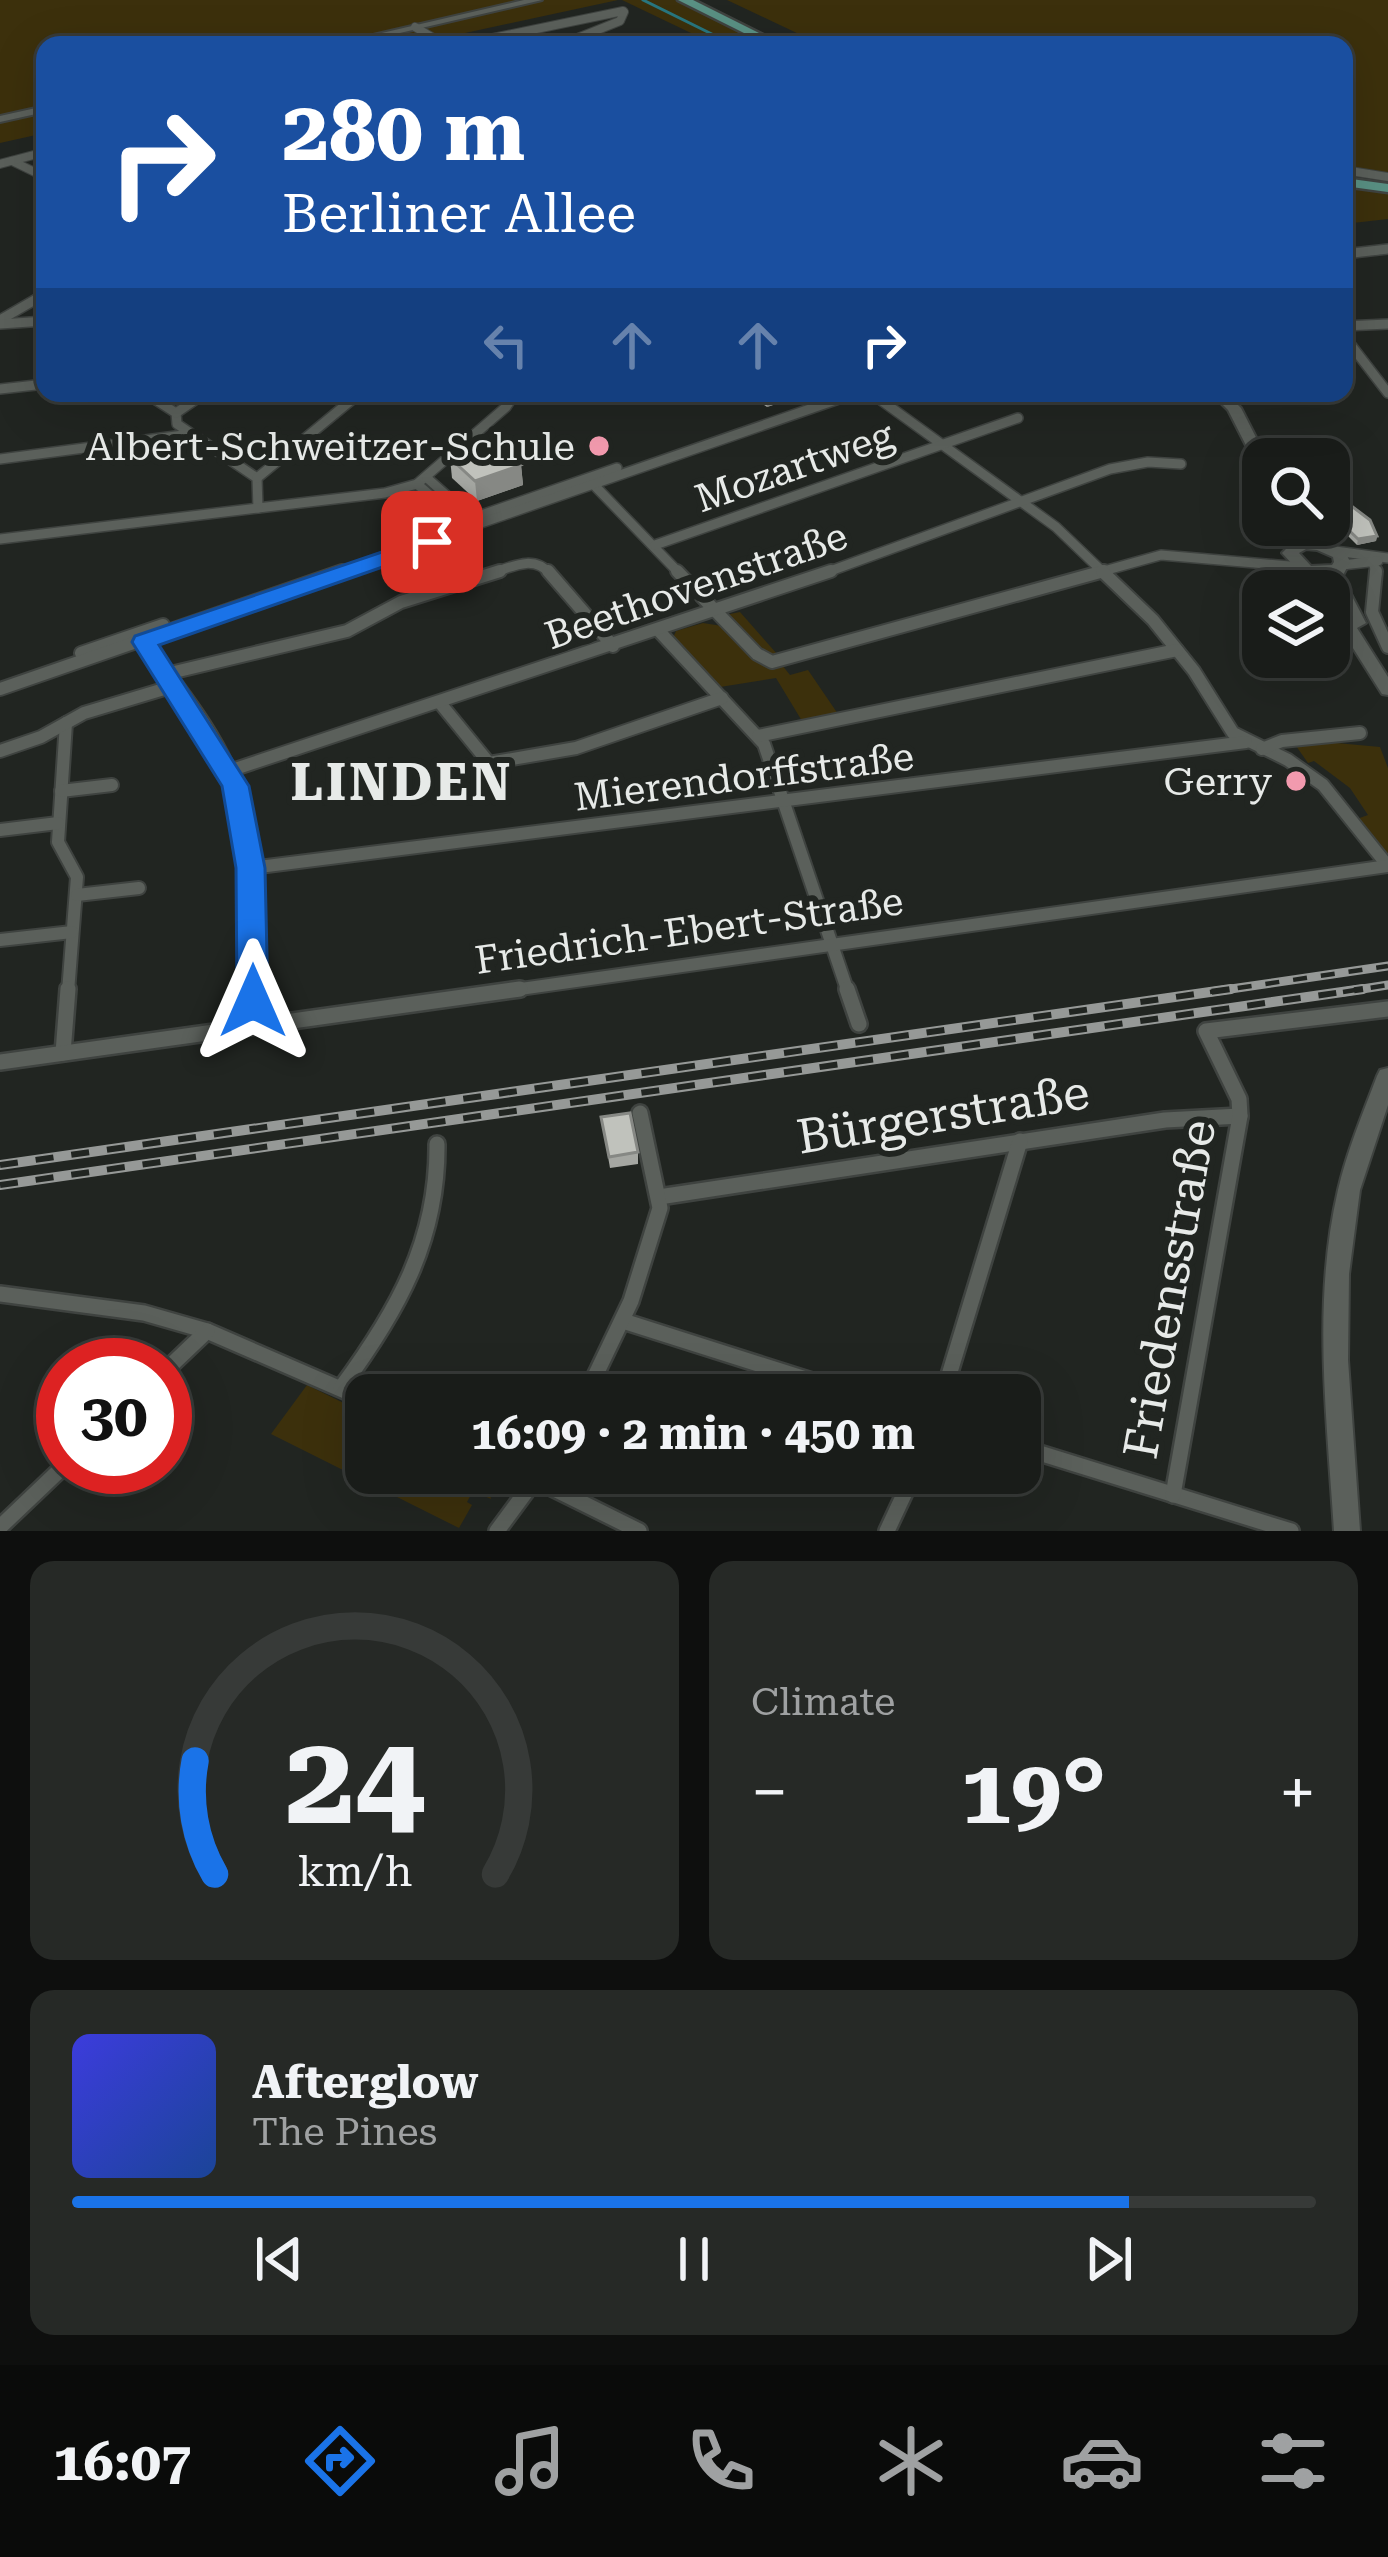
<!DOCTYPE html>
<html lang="en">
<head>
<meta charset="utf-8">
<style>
  body { margin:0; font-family:"Roboto Serif",serif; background:#262926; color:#f1f3f6; height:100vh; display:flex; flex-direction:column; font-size:45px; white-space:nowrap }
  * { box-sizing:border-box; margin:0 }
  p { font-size:39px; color:#9fa1a2 }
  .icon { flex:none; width:66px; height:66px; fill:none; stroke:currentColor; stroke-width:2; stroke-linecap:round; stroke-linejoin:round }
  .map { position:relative; height:1531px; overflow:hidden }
  .drawer { display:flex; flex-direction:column; gap:30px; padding:30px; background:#0e0f0e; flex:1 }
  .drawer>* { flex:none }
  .guide { position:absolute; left:36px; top:36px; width:1317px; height:366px; border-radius:24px; box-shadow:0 12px 48px #0002,0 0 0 3px #373a38; background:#1a4fa0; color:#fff; overflow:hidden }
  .fabs { position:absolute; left:1242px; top:438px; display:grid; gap:24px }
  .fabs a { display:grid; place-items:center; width:108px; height:108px; border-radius:24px; background:#191c19; box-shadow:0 12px 48px #0002,0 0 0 3px #373a38; font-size:60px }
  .speed { position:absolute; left:36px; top:1338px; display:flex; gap:24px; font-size:60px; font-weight:700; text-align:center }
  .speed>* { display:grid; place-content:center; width:156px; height:156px; border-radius:50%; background:#191c19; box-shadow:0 12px 48px #0002,0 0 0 3px #373a38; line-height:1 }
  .speed .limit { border:18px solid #d22; background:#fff; color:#111 }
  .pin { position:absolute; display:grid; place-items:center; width:102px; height:102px; color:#fff; margin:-51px; border-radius:24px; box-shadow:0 6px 18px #0006 }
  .me { position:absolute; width:132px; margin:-66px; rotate:0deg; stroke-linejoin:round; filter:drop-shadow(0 0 9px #0008) }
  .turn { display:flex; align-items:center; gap:42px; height:252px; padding:0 48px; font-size:54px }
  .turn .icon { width:156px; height:156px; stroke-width:2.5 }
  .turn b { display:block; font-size:84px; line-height:102px }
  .lanes { display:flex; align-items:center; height:114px; padding:0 48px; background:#0003; justify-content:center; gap:60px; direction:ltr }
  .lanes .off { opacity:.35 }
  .big { font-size:90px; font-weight:700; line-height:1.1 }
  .drawer .card { flex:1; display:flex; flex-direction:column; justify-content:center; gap:18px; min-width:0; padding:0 42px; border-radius:24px; background:#262926 }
  .drawer .dial { align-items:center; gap:0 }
  .dial svg { height:312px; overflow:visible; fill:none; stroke:#373a38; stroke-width:7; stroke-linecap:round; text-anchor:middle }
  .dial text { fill:#f1f3f6; stroke:none }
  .song { display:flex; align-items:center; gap:36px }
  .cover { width:144px; height:144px; border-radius:18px; background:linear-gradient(135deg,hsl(240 70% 55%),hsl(220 70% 35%)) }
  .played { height:12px; border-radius:6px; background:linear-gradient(90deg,#1a73e8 85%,#373a38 85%) }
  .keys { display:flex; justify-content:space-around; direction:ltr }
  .heat { display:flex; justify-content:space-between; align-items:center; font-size:66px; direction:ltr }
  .drawer .tiles { flex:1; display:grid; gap:30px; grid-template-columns:1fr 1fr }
  .card:last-child { grid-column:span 2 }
  .trip { position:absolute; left:345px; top:1374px; width:696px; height:120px; border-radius:24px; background:#191c19; box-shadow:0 12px 48px #0002,0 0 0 3px #373a38; font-weight:700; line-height:120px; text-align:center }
  .menu { display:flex; height:192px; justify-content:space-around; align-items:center; background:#0a0b0a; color:#9fa1a2 }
  .menu .icon { width:84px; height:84px }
  .menu .active { color:#1a73e8 }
  .menu b { font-size:54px; color:#f1f3f6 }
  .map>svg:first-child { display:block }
</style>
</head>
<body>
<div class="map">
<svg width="1388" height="1531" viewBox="0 0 1388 1531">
  <rect width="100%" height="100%" fill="#212521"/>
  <g fill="#3c300c">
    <path d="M0,0H618L410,45H45V133L0,143Z"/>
    <path d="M622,0H675L772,45H716Z"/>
    <path d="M727,0H1388V175L1344,168V45H822Z"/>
    <path d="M1344,185L1388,191V219L1344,224Z"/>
    <path d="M740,612L785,663L782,665L790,675L808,670L838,714L802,721L776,678L720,687L673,638L676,631L703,623L722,626L725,615Z"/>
    <path d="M1315,741L1380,747L1388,768V856L1357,819L1368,815L1350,788L1314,761L1308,763L1294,743Z"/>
    <path d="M307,1385L366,1414V1473H492L497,1485L489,1487L491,1499L473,1491L467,1502L472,1505L459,1528L271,1434Z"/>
  </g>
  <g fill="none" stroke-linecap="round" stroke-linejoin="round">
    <path stroke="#28767f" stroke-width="3" d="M643,0L734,45"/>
    <defs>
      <g id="minor-far3">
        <path d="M415,27L445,45"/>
        <path d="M459,45L623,11"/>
        <path d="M560,45L620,21L624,12"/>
        <path d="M12,161L45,177"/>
        <path d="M0,164L45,152"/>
        <path d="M1344,170L1388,177"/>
        <path d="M1372,251L1388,249"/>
      </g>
      <g id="minor-far2">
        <path d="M1344,254L1388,249"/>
        <path d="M0,320L45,294"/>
        <path d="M0,324L45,321"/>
        <path d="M1344,326L1388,324"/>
        <path d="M1344,336L1388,393"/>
        <path d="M0,389L45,384"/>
        <path d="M145,393L176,413L177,424L257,478L258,508L385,493L417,484L506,407L515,393"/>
        <path d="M871,393L1056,527L1105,574"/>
        <path d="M176,413L205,393"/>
        <path d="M0,459L191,434"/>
        <path d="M257,478L360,393"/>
        <path d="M427,478L471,517"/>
        <path d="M417,484L461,522"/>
        <path d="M595,486L680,574"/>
        <path d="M0,539L258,508"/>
        <path d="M409,540L617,468"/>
        <path d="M655,545L1018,418"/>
        <path d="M1335,551L1388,558"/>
        <path d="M1373,563L1377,574"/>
        <path d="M1342,565L1378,561"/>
        <path d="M334,574L856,393"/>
        <path d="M490,574C511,567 534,554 550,574"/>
        <path d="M822,574L1110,469L1148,462L1181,464"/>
        <path d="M1093,574L1161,555L1301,567"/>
      </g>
      <g id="minor-far1">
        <path d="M548,571L613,646"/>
        <path d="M677,571L757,654L772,662L1104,571"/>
        <path d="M1102,571L1153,620L1194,671L1233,733L1288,760L1323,785L1388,866"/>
        <path d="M1376,571L1372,612L1388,647"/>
        <path d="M659,631L764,744L848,992"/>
        <path d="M140,635C174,682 216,731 236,786C259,852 255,923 253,992"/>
        <path d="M81,653L163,625"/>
        <path d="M166,674L347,631L401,602L500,571"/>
        <path d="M0,689L342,571"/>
        <path d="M440,703L489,763L576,748L722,698"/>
        <path d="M66,723L58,842L77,877L68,992"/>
        <path d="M758,736L1177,650"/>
        <path d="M1262,749L1282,741L1360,733"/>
        <path d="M0,751L41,737L84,713L174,686"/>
        <path d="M229,771L831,571"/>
        <path d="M61,791L112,785"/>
        <path d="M0,830L58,823"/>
        <path d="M251,868L1246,742"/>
        <path d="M77,895L139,888"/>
        <path d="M0,940L72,932"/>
        <path d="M499,992L1388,866"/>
      </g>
      <g id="minor">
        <path d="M847,989L859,1024"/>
        <path d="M252,1024L253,989"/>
        <path d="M63,1053L68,989"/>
        <path d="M0,1062L520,989"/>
        <path d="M659,1197L1165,1120L1240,1116"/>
        <path d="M0,1294L144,1313L207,1331L366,1400"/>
        <path d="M623,1321L856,1395"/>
        <path d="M165,1371L207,1331"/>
        <path d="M341,1388C397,1312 438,1241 437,1144"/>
        <path d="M586,1395L631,1301L660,1208L640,1113"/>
        <path d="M943,1395L1020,1141"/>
        <path d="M1020,1447L1291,1531"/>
        <path d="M522,1473L639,1531"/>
        <path d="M1173,1495L1240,1116L1239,1099L1206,1031L1388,1009"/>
        <path d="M0,1527L63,1467"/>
        <path d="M497,1531L539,1474"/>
        <path d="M887,1531L914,1473"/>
      </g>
      <g id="secondary">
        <path d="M524,0H542L348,45H330Z"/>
        <path d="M45,106V112L0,122V116Z"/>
        <path d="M1211,393H1226L1241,408L1267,459H1263V469L1256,465L1228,410Z"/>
        <path d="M1308,539C1324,540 1345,545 1350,562L1342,577L1366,623L1357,628L1388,677V695L1382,694L1329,610V591H1317L1282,553L1290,545ZM1306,549L1317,550L1333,557L1334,562L1332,565L1311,566L1299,553Z"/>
        <path d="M1388,1068V1105L1360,1190L1349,1274L1348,1360L1360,1531H1334C1327,1418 1312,1302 1338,1190C1347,1151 1363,1113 1377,1076L1380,1070Z"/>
      </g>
      <g id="primary">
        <path d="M678,0H693L783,45H768Z"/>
        <path d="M1344,178L1388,184V192L1344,186Z"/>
      </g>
    </defs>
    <use href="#minor-far3" stroke="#3f4340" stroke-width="10"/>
    <use href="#minor-far2" stroke="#3f4340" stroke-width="12"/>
    <use href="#minor-far1" stroke="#3f4340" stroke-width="16"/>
    <use href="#minor" stroke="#3f4340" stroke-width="20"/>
    <use href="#secondary" stroke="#3f4340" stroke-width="4"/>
    <use href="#primary" stroke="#3f4340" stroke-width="5"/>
    <use href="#minor-far3" stroke="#5b605b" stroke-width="8"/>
    <use href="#minor-far2" stroke="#5b605b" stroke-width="9"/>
    <use href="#minor-far1" stroke="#5b605b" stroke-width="12"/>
    <use href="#minor" stroke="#5b605b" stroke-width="15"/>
    <use href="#secondary" fill="#5b605b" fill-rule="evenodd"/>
    <use href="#primary" fill="#599083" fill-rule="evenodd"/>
    <defs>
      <g id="rail-far1">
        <path d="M1210,992L1388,966"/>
        <path d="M1343,992L1388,985"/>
      </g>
      <g id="rail">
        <path d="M0,1165L1231,989"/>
        <path d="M0,1185L1363,989"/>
      </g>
    </defs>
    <use href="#rail-far1" stroke="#969997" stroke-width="9"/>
    <use href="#rail" stroke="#969997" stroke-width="10"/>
    <use href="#rail-far1" stroke="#212521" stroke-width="4.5" stroke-dasharray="14" stroke-linecap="butt"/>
    <use href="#rail" stroke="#212521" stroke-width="6" stroke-dasharray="18" stroke-linecap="butt"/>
  </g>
  <g fill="#a5a7a2">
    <path d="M747,393H798L797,397L767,407Z"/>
    <path d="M478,456L521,465L523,485L477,501L452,478L450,458Z"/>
    <path d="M1329,489L1377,536L1376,541L1357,545L1329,517Z"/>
    <path d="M601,1117L638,1152V1164L610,1168Z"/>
  </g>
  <g fill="#868884">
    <path d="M768,393H798L797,397L767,407Z"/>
    <path d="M521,465L523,485L477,501L475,481Z"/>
    <path d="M1377,536L1376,541L1357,545L1358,539Z"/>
  </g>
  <g fill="#c0c2bc" stroke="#868884" stroke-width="3">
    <path d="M502,448L521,465L475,481L450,458L472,451L478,456Z"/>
    <path d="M1329,489L1370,520L1377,536L1358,539L1329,511Z"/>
    <path d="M630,1113L638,1152L609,1157L601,1117Z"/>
  </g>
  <path fill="#1a73e8" stroke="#114b97" stroke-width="3" d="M432,535L443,542L440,547L159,645L249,786L265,868L268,1001L264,1009H242L237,1001L236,868L222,786L132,642L135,636Z"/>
  <g fill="#f29aae" stroke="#212521" stroke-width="4.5">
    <circle cx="599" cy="446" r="12"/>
    <circle cx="1296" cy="781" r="12"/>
  </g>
  <g text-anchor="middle" stroke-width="12" stroke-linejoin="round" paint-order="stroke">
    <g font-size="39" fill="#e7eae8" stroke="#212521" text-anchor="end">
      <text x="575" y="460">Albert-Schweitzer-Schule</text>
      <text x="1272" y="795">Gerry</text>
    </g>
    <g font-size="39" fill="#e7eae8" stroke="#212521">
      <text transform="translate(794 466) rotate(-19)" y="14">Mozartweg</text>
      <text transform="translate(696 585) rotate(-19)" y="14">Beethovenstraße</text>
      <text transform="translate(744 776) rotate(-7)" y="14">Mierendorffstraße</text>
      <text transform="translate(689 930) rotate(-8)" y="14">Friedrich-Ebert-Straße</text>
    </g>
    <g font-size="48" fill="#e7eae8" stroke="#212521">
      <text transform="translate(943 1114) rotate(-9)" y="17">Bürgerstraße</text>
      <text transform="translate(1169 1289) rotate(-80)" y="17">Friedensstraße</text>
    </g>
    <g font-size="51" font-weight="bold" letter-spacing="3" fill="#e7eae8" stroke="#212521">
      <text x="402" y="800">LINDEN</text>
    </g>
  </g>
</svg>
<div class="fabs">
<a><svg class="icon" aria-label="search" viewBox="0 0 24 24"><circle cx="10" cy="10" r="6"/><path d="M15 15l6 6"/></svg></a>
<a><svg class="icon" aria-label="layers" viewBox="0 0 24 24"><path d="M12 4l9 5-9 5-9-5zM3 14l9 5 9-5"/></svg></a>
</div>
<div class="speed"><div class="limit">30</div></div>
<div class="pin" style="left:432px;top:542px;background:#d93025"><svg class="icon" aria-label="arrive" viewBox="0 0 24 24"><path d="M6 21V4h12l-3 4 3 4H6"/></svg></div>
<svg class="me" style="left:253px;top:1001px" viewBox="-20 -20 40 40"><path d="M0-17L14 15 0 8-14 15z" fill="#1a73e8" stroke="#fff" stroke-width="4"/></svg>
<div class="trip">16:09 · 2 min · 450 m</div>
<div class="guide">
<div class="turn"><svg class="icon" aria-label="right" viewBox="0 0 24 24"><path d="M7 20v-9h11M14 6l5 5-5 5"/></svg><div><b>280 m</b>Berliner Allee</div></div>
<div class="lanes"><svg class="icon off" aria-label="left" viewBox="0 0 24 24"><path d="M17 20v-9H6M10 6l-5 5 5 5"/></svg><svg class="icon off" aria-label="ahead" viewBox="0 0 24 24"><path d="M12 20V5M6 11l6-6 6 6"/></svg><svg class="icon off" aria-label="ahead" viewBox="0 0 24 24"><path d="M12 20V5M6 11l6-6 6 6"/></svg><svg class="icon" aria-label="right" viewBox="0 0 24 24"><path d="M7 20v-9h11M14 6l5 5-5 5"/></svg></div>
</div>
</div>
<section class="drawer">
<div class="tiles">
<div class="card dial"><svg viewBox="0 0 100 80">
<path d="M14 69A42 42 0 1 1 86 69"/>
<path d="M14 69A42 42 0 0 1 9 40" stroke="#1a73e8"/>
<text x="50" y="56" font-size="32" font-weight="700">24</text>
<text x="50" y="72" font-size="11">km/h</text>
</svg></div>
<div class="card"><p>Climate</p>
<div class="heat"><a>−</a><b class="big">19°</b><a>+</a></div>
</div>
<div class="card">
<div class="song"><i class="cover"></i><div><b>Afterglow</b><p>The Pines</p></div></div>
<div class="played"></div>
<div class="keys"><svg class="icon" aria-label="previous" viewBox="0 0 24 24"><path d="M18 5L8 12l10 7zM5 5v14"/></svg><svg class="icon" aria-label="pause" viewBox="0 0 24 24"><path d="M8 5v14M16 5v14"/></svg><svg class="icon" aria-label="next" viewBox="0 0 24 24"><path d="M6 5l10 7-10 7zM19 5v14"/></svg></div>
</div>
</div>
</section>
<nav class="menu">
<b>16:07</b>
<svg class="icon active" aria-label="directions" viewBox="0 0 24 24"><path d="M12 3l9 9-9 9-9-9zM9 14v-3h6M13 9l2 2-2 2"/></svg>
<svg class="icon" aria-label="music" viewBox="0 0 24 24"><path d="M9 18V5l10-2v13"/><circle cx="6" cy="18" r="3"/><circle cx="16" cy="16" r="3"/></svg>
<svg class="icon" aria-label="phone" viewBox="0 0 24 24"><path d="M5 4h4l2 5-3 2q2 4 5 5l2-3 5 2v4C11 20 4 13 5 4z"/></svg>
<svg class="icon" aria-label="climate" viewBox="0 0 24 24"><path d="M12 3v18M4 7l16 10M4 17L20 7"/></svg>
<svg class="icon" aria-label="car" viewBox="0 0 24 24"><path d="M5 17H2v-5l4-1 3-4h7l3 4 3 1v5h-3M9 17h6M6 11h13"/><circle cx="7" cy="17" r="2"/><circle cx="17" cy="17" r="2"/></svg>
<svg class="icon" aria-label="filters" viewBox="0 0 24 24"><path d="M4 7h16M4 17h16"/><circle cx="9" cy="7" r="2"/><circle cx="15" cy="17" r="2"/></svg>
</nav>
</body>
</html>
